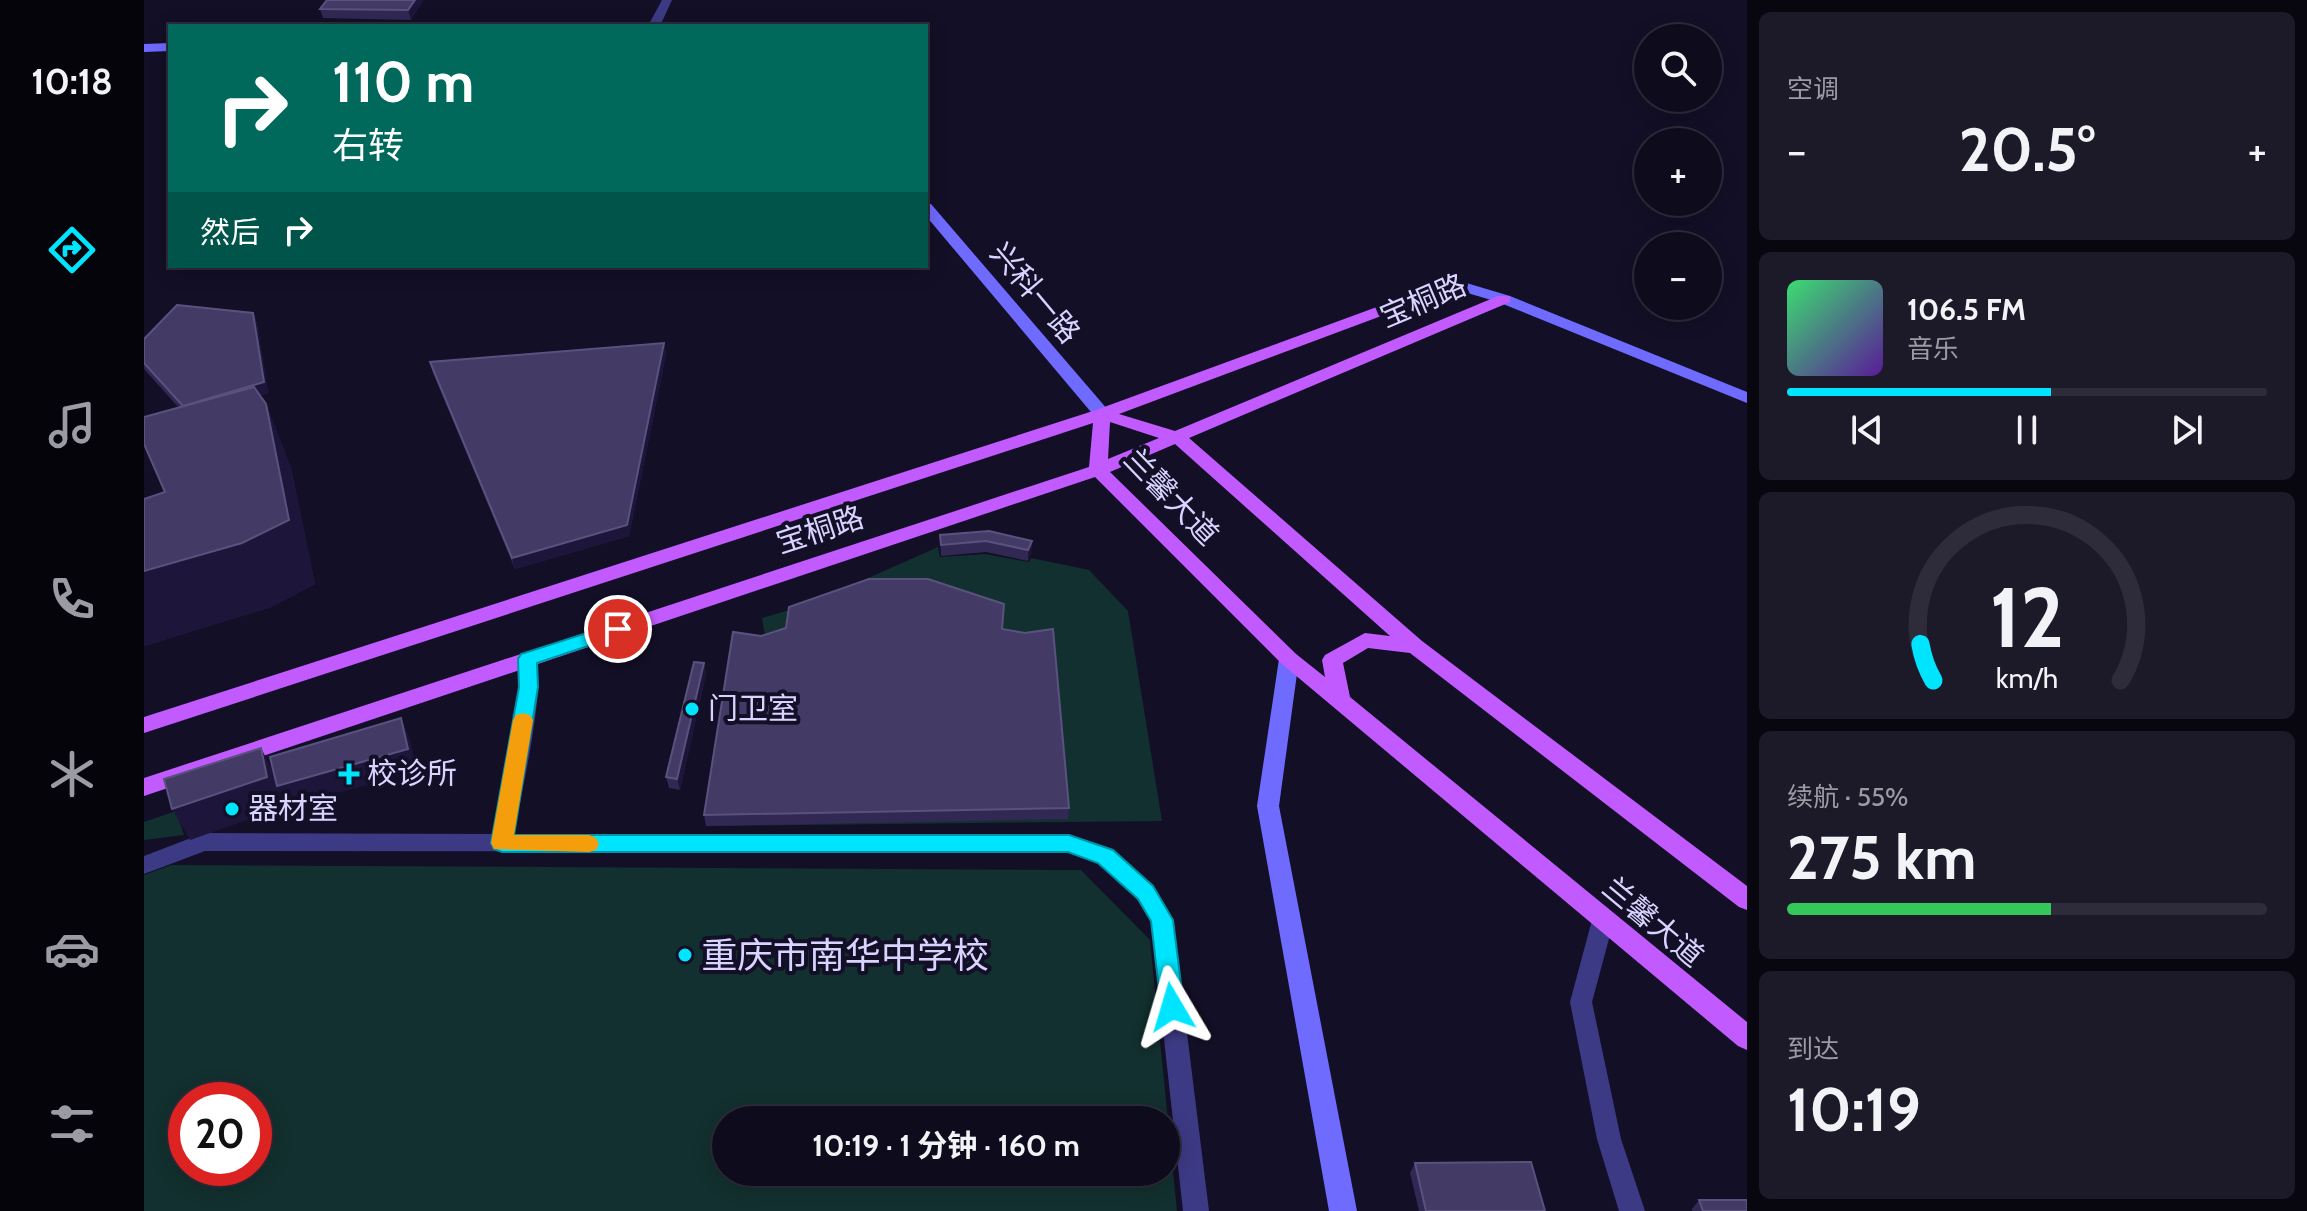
<!DOCTYPE html>
<html lang="zh">
<head>
<meta charset="utf-8">
<style>
  body { margin:0; font-family:Cabin,"Noto Sans SC",sans-serif; background:#1c1929; color:#f1f3f6; height:100vh; display:flex; flex-direction:column; font-size:30px; white-space:nowrap }
  * { box-sizing:border-box; margin:0 }
  p { font-size:26px; color:#9b9ba3 }
  .icon { flex:none; width:44px; height:44px; fill:none; stroke:currentColor; stroke-width:2; stroke-linecap:round; stroke-linejoin:round }
  .map { position:relative; flex:1; overflow:hidden }
  .sheet { display:flex; flex-direction:column; gap:12px; padding:12px; background:#08060f; width:560px }
  .sheet>* { flex:none }
  .top-card { position:absolute; left:24px; top:24px; width:760px; height:244px; border-radius:0px; box-shadow:0 4px 20px #0003,0 0 0 2px #2e2b3b; background:#00695c; color:#fff; overflow:hidden }
  .tools { position:absolute; left:1490px; top:24px; display:grid; gap:16px }
  .tools a { display:grid; place-items:center; width:88px; height:88px; border-radius:50%; background:#0e0b1c; box-shadow:0 4px 20px #0003,0 0 0 2px #2e2b3b; font-size:40px }
  .speed { position:absolute; left:24px; top:1082px; display:flex; gap:16px; font-size:40px; font-weight:700; text-align:center }
  .speed>* { display:grid; place-content:center; width:104px; height:104px; border-radius:50%; background:#0e0b1c; box-shadow:0 4px 20px #0003,0 0 0 2px #2e2b3b; line-height:1 }
  .speed .limit { border:12px solid #d22; background:#fff; color:#111 }
  .pin { position:absolute; display:grid; place-items:center; width:68px; height:68px; color:#fff; margin:-34px; border:4px solid #fff; border-radius:50%; box-shadow:0 2px 8px #0007 }
  .me { position:absolute; width:88px; margin:-44px; rotate:353deg; stroke-linejoin:round; filter:drop-shadow(0 0 6px #0008) }
  .turn { display:flex; align-items:center; gap:28px; height:168px; padding:0 32px; font-size:36px }
  .turn .icon { width:104px; height:104px; stroke-width:2.5 }
  .turn b { display:block; font-size:56px; line-height:68px }
  .then { display:flex; align-items:center; height:76px; padding:0 32px; background:#0003; gap:16px; font-size:30px }
  .big { font-size:60px; font-weight:700; line-height:1.1 }
  .sheet .widget { flex:1; display:flex; flex-direction:column; justify-content:center; gap:12px; min-width:0; padding:0 28px; border-radius:12px; background:#1c1929 }
  .sheet .dial { align-items:center; gap:0 }
  .dial svg { height:208px; overflow:visible; fill:none; stroke:#2e2b3b; stroke-width:7; stroke-linecap:round; text-anchor:middle }
  .dial text { fill:#f1f3f6; stroke:none }
  .song { display:flex; align-items:center; gap:24px }
  .cover { width:96px; height:96px; border-radius:12px; background:linear-gradient(135deg,hsl(140 70% 55%),hsl(270 70% 35%)) }
  .played { height:8px; border-radius:4px; background:linear-gradient(90deg,#00e5ff 55%,#2e2b3b 55%) }
  .keys { display:flex; justify-content:space-around; direction:ltr }
  .heat { display:flex; justify-content:space-between; align-items:center; font-size:44px; direction:ltr }
  .charge { height:12px; border-radius:6px; background:linear-gradient(90deg,#34c759 55%,#2e2b3b 0) }
  .trip { position:absolute; left:568px; top:1106px; width:468px; height:80px; border-radius:40px; background:#0e0b1c; box-shadow:0 4px 20px #0003,0 0 0 2px #2e2b3b; font-weight:700; line-height:80px; text-align:center }
  main { display:flex; flex:1; min-height:0 }
  .dock { display:flex; flex-direction:column; width:144px; justify-content:space-around; align-items:center; background:#06040b; color:#9b9ba3 }
  .dock .icon { width:56px; height:56px }
  .dock .selected { color:#00e5ff }
  .dock b { font-size:36px; color:#f1f3f6 }
  .map>svg:first-child { display:block }
</style>
</head>
<body>
<main>
<nav class="dock">
<b>10:18</b>
<svg class="icon selected" aria-label="directions" viewBox="0 0 24 24"><path d="M12 3l9 9-9 9-9-9zM9 14v-3h6M13 9l2 2-2 2"/></svg>
<svg class="icon" aria-label="music" viewBox="0 0 24 24"><path d="M9 18V5l10-2v13"/><circle cx="6" cy="18" r="3"/><circle cx="16" cy="16" r="3"/></svg>
<svg class="icon" aria-label="phone" viewBox="0 0 24 24"><path d="M5 4h4l2 5-3 2q2 4 5 5l2-3 5 2v4C11 20 4 13 5 4z"/></svg>
<svg class="icon" aria-label="climate" viewBox="0 0 24 24"><path d="M12 3v18M4 7l16 10M4 17L20 7"/></svg>
<svg class="icon" aria-label="car" viewBox="0 0 24 24"><path d="M5 17H2v-5l4-1 3-4h7l3 4 3 1v5h-3M9 17h6M6 11h13"/><circle cx="7" cy="17" r="2"/><circle cx="17" cy="17" r="2"/></svg>
<svg class="icon" aria-label="filters" viewBox="0 0 24 24"><path d="M4 7h16M4 17h16"/><circle cx="9" cy="7" r="2"/><circle cx="15" cy="17" r="2"/></svg>
</nav>
<div class="map">
<svg width="1603" height="1211" viewBox="0 0 1603 1211">
  <rect width="100%" height="100%" fill="#130f26"/>
  <g fill="#12302f" fill-rule="evenodd">
    <path d="M794,547L796,557L841,554L885,562L887,558L945,570L984,611L1018,821L562,826L589,637L621,636L618,618L697,595L695,591Z"/>
    <path d="M32,811L40,835L0,840V822Z"/>
    <path d="M27,865L937,870L1006,940L1033,1211H0V875ZM110,1100V1168H42V1100ZM582,1120H1022V1172H582Z"/>
  </g>
  <g fill="none" stroke-linecap="round" stroke-linejoin="round">
    <g fill="#3d3a85" fill-rule="evenodd">
      <path d="M518,0H528L516,26H504Z"/>
      <path d="M384,652L391,654C404,681 376,799 370,834H925L969,850L1009,887L1029,920L1065,1211H1039L1007,922L993,899L955,862L925,852L61,851L0,874V856L60,833L349,834L376,687L375,659L377,654Z"/>
      <path d="M1459,911L1467,913L1470,920L1448,1002L1477,1139L1501,1211H1475L1453,1139L1426,1002L1448,920L1451,913Z"/>
    </g>
    <g fill="#6f6bff" fill-rule="evenodd">
      <path d="M26,43V51L0,52V44Z"/>
      <path d="M782,203L787,204L964,410L967,414L964,418H952L782,216Z"/>
      <path d="M1309,279L1366,296L1603,392V403L1354,302L1303,287L1301,284Z"/>
      <path d="M1145,651L1152,654L1155,659L1135,806L1213,1211H1185L1113,806L1135,659L1138,654Z"/>
    </g>
    <path fill="#c25bff" fill-rule="evenodd" d="M1309,279L1317,284L1315,287L975,414L1031,431L1354,296H1366V302L1045,438L1278,641L1603,886V910L1595,907L1266,653L1224,648L1199,663L1206,697L1603,1022V1050L1594,1046L1138,664L951,477L0,796V778L945,467L949,423L0,733V717L952,410ZM966,422L1015,438L964,459ZM1031,444L1246,636L1221,633L1181,655L1178,660L1181,677L1152,654L966,472Z"/>
  </g>
  <g fill="#312854">
    <path d="M279,0L267,20L179,18L176,9Z"/>
    <path d="M109,313L113,323L124,393L116,395L122,404L147,468L171,584L127,607L0,646V499L21,492L35,408L0,369V339Z"/>
    <path d="M520,343L522,354L485,536L371,569L289,373L286,362Z"/>
    <path d="M796,535L888,541L887,552L884,561L842,552L797,556Z"/>
    <path d="M642,628L858,629L925,808L924,819L562,826L560,815L617,636Z"/>
    <path d="M560,663L562,674L536,790L525,788L522,777Z"/>
    <path d="M1271,1163L1401,1211H1275L1266,1173Z"/>
    <path d="M1555,1200L1603,1211H1548V1209Z"/>
  </g>
  <g fill="#1d163a">
    <path d="M271,0H279L267,20L264,10Z"/>
    <path d="M109,313L113,323L124,393L44,417L39,406Z"/>
    <path d="M520,343L522,354L485,536L371,569L368,558Z"/>
    <path d="M122,404L147,468L171,584L127,607L0,646V571Z"/>
    <path d="M888,541L887,552L884,561V550Z"/>
    <path d="M560,663L562,674L536,790L533,779Z"/>
    <path d="M257,718L266,740L273,771L143,807L135,791L138,808L46,840L28,809L117,748L133,779Z"/>
  </g>
  <g fill="#433a66" stroke="#5a527e" stroke-width="2">
    <path d="M183,0H271L264,10L176,9Z"/>
    <path d="M33,305L109,313L120,382L39,406L0,363V339Z"/>
    <path d="M520,343L483,525L368,558L286,362Z"/>
    <path d="M110,387L122,404L145,520L98,543L0,571V499L21,492L0,444V417Z"/>
    <path d="M845,531L888,541L884,550L842,541L797,545L796,535Z"/>
    <path d="M725,579H784L860,604L858,629L881,633L909,629L925,808L560,815L589,632L617,636L642,628L645,607Z"/>
    <path d="M550,662L560,663L533,779L522,777Z"/>
    <path d="M257,718L264,749L133,786L126,757Z"/>
    <path d="M117,748L123,777L28,809L20,779Z"/>
    <path d="M1387,1162L1401,1211H1282L1271,1163Z"/>
    <path d="M1555,1200H1603V1211H1559Z"/>
  </g>
  <path fill="#00e5ff" stroke="#0095a6" stroke-width="2" d="M474,623L480,625L483,629L480,634L393,663L394,687L370,835H925L969,850L1009,886L1029,920L1040,1007L1036,1014L1028,1018L1020,1014L1017,1007L1007,921L994,899L954,863L924,852H358L350,849L347,843L375,687L374,659L377,654Z"/>
  <path fill="#f59e0b" d="M379,713L386,715L389,720L370,835H445L452,838L455,844L452,850L445,852L350,849L347,843L369,720L372,715Z"/>
  <g fill="#00e5ff" stroke="#130f26" stroke-width="3">
    <circle cx="548" cy="709" r="8"/>
    <path d="M201 762h8v8h8v8h-8v8h-8v-8h-8v-8h8z"/>
    <circle cx="88" cy="809" r="8"/>
    <circle cx="541" cy="955" r="8"/>
  </g>
  <g text-anchor="middle" stroke-width="8" stroke-linejoin="round" paint-order="stroke">
    <g font-size="30" fill="#d9d4ff" stroke="#130f26">
      <text transform="translate(891 293) rotate(50)" y="10">兴科一路</text>
      <text transform="translate(1279 301) rotate(-23)" y="10">宝桐路</text>
      <text transform="translate(1027 497) rotate(46)" y="10">兰馨大道</text>
      <text transform="translate(676 530) rotate(-18)" y="10">宝桐路</text>
      <text transform="translate(1509 922) rotate(40)" y="10">兰馨大道</text>
    </g>
    <g font-size="30" fill="#d9d4ff" stroke="#130f26" text-anchor="start">
      <text x="564" y="719">门卫室</text>
      <text x="223" y="784">校诊所</text>
      <text x="104" y="819">器材室</text>
    </g>
    <g font-size="36" fill="#d9d4ff" stroke="#130f26" text-anchor="start">
      <text x="557" y="968">重庆市南华中学校</text>
    </g>
  </g>
</svg>
<div class="tools">
<a><svg class="icon" aria-label="search" viewBox="0 0 24 24"><circle cx="10" cy="10" r="6"/><path d="M15 15l6 6"/></svg></a>
<a>+</a>
<a>−</a>
</div>
<div class="speed"><div class="limit">20</div></div>
<div class="pin" style="left:474px;top:629px;background:#d93025"><svg class="icon" aria-label="arrive" viewBox="0 0 24 24"><path d="M6 21V4h12l-3 4 3 4H6"/></svg></div>
<svg class="me" style="left:1028px;top:1007px" viewBox="-20 -20 40 40"><path d="M0-17L14 15 0 8-14 15z" fill="#00e5ff" stroke="#fff" stroke-width="4"/></svg>
<div class="trip">10:19 · 1 分钟 · 160 m</div>
<div class="top-card">
<div class="turn"><svg class="icon" aria-label="right" viewBox="0 0 24 24"><path d="M7 20v-9h11M14 6l5 5-5 5"/></svg><div><b>110 m</b>右转</div></div>
<div class="then">然后<svg class="icon" aria-label="right" viewBox="0 0 24 24"><path d="M7 20v-9h11M14 6l5 5-5 5"/></svg></div>
</div>
</div>
<section class="sheet">
<div class="widget"><p>空调</p>
<div class="heat"><a>−</a><b class="big">20.5°</b><a>+</a></div>
</div>
<div class="widget">
<div class="song"><i class="cover"></i><div><b>106.5 FM</b><p>音乐</p></div></div>
<div class="played"></div>
<div class="keys"><svg class="icon" aria-label="previous" viewBox="0 0 24 24"><path d="M18 5L8 12l10 7zM5 5v14"/></svg><svg class="icon" aria-label="pause" viewBox="0 0 24 24"><path d="M8 5v14M16 5v14"/></svg><svg class="icon" aria-label="next" viewBox="0 0 24 24"><path d="M6 5l10 7-10 7zM19 5v14"/></svg></div>
</div>
<div class="widget dial"><svg viewBox="0 0 100 80">
<path d="M14 69A42 42 0 1 1 86 69"/>
<path d="M14 69A42 42 0 0 1 9 55" stroke="#00e5ff"/>
<text x="50" y="56" font-size="32" font-weight="700">12</text>
<text x="50" y="72" font-size="11">km/h</text>
</svg></div>
<div class="widget"><p>续航 · 55%</p><b class="big">275 km</b><div class="charge"></div></div>
<div class="widget"><p>到达</p><b class="big">10:19</b></div>
</section>
</main>
</body>
</html>
